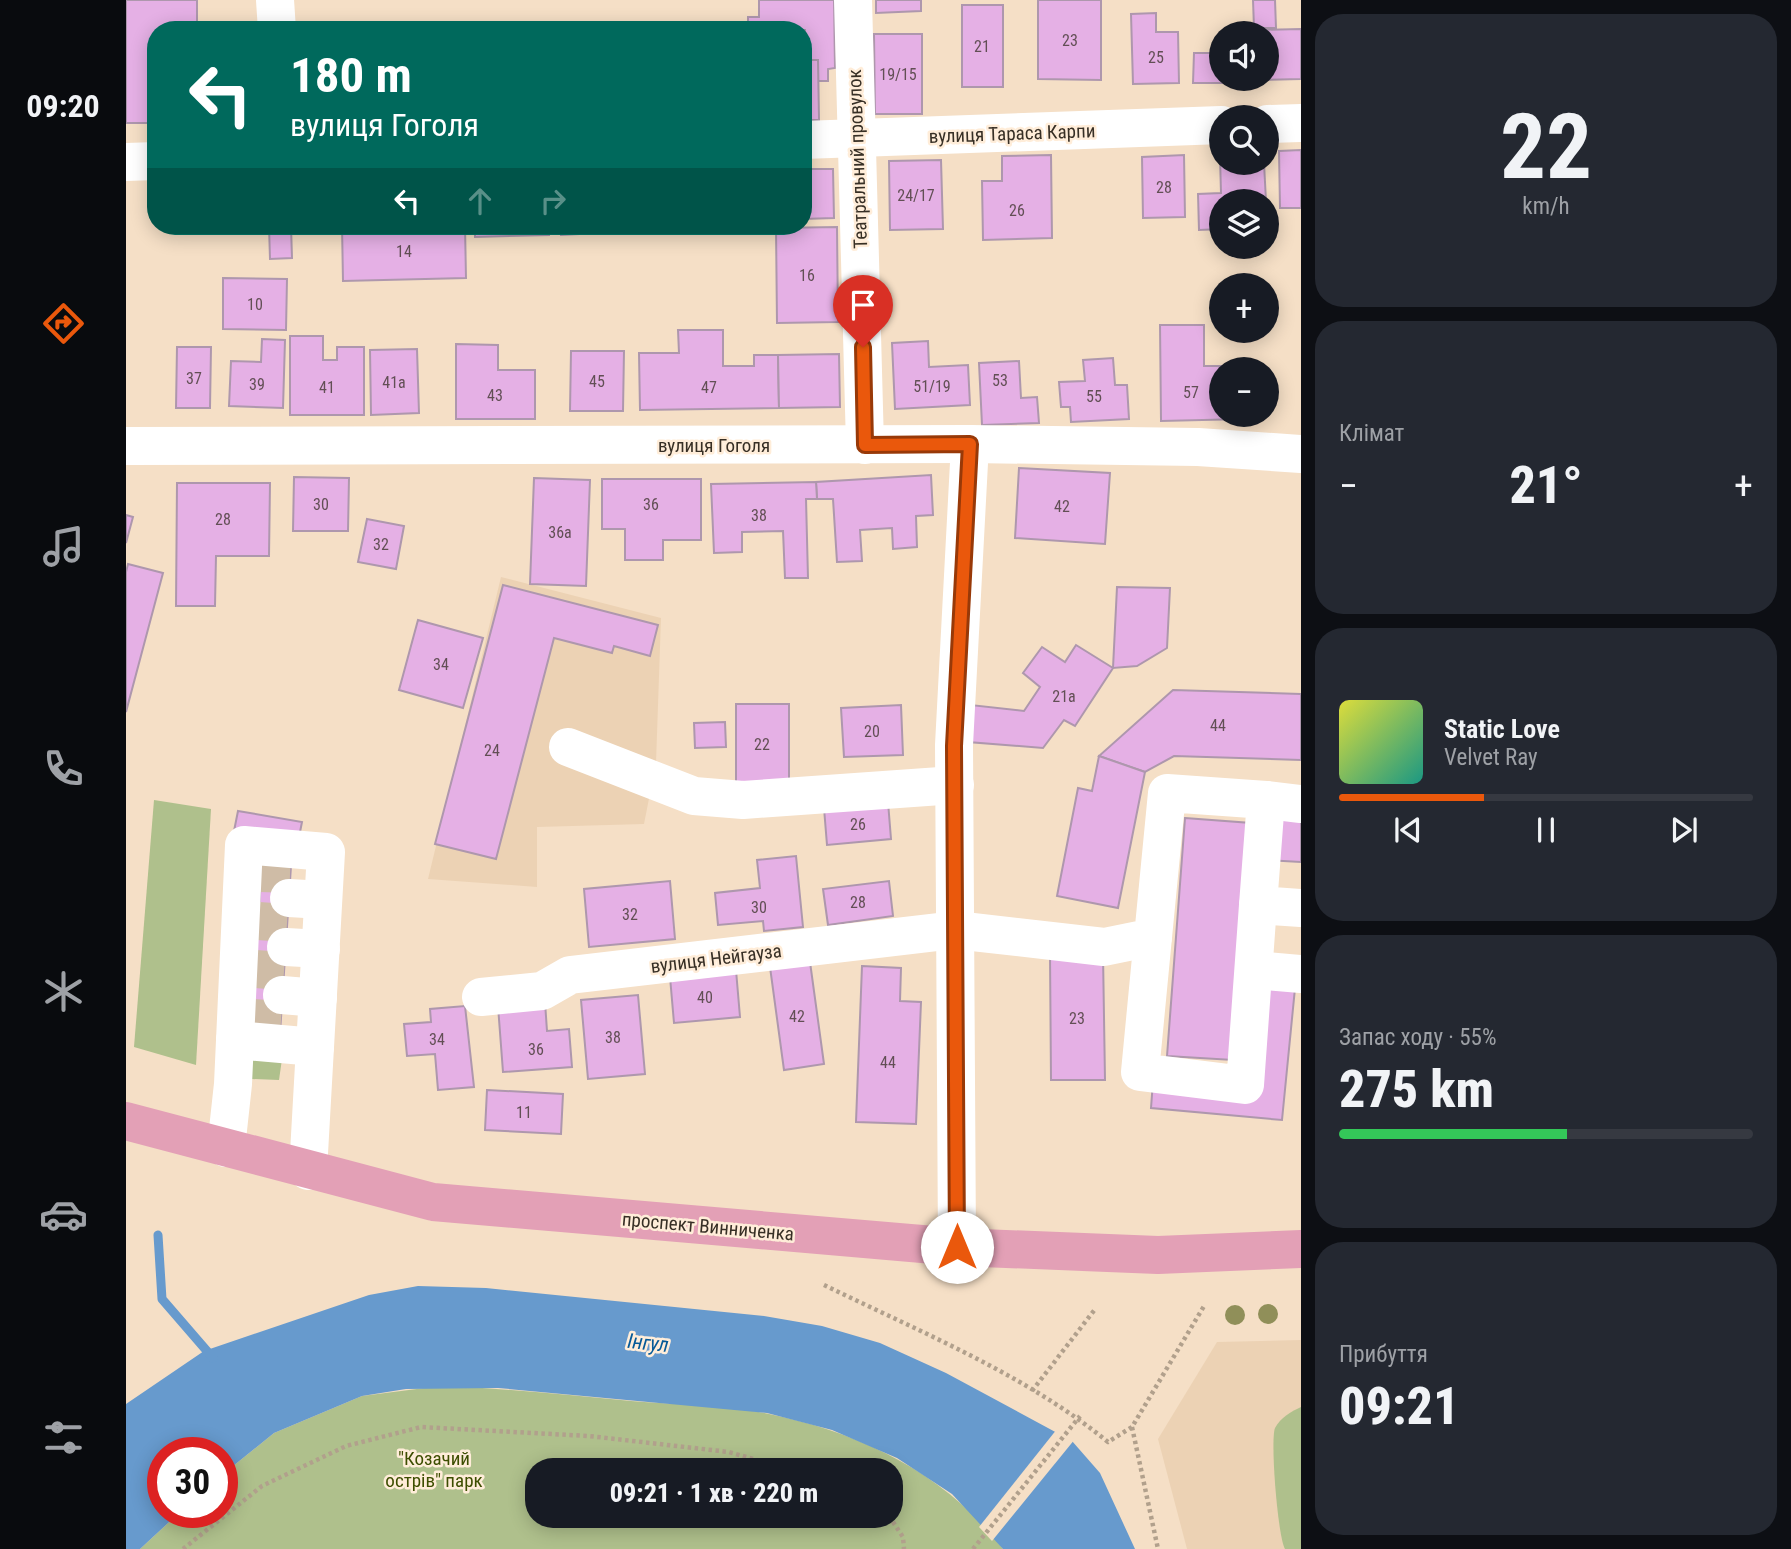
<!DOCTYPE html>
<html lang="uk">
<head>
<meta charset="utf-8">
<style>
  body { margin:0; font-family:"Roboto Condensed",sans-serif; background:#242831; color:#f1f3f6; height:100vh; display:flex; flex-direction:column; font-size:26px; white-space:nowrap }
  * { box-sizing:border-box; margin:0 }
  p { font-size:23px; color:#9ea1a6 }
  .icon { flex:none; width:38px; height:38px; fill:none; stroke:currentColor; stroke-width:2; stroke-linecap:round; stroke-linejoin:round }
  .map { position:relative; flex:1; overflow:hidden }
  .panel { display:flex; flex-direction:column; gap:14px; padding:14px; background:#0d0f14; width:490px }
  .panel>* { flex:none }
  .top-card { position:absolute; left:21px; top:21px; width:665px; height:214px; border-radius:28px; box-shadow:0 4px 18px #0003; background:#00695c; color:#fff; overflow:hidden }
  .tools { position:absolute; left:1083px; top:21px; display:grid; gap:14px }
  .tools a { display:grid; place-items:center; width:70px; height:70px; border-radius:50%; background:#171b24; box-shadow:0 4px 18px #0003; font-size:35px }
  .speed { position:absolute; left:21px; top:1437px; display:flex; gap:14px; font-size:35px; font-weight:700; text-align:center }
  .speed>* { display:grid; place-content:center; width:91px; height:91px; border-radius:50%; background:#171b24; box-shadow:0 4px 18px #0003; line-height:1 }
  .speed .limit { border:10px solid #d22; background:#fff; color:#111 }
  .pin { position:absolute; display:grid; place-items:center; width:60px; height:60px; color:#fff; margin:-72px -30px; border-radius:50% 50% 50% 0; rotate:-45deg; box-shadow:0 0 7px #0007 }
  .pin .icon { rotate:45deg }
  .me { position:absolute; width:77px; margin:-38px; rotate:0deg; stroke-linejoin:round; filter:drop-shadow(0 0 5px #0008) }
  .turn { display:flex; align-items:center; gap:24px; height:147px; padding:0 28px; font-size:32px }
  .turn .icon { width:91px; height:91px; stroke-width:2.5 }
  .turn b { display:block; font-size:49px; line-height:60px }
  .lanes { display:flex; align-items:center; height:66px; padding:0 28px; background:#0003; justify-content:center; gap:35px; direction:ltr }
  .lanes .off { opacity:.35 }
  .big { font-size:52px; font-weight:800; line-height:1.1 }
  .panel .tile { flex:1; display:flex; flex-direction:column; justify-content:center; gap:10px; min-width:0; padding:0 24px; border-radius:28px; background:#242831 }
  .panel .dial { align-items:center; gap:0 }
  .dial b { font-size:91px; line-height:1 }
  .song { display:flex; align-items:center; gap:21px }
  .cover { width:84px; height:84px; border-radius:10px; background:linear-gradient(135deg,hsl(60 70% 55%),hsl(170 70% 35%)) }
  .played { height:7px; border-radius:4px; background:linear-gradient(90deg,#ea580c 35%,#363941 35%) }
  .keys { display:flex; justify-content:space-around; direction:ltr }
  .heat { display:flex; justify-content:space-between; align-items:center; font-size:38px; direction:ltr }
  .charge { height:10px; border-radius:5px; background:linear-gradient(90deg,#34c759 55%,#363941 0) }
  .trip { position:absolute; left:399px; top:1458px; width:378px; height:70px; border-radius:28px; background:#171b24; box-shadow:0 4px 18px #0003; font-weight:800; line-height:70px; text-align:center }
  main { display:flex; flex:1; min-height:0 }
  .tabs { display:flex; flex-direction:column; width:126px; justify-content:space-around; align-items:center; background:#090b0e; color:#9ea1a6 }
  .tabs .icon { width:49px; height:49px }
  .tabs .selected { color:#ea580c }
  .tabs b { font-size:32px; color:#f1f3f6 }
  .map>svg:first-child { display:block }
</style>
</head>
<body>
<main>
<nav class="tabs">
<b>09:20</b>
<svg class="icon selected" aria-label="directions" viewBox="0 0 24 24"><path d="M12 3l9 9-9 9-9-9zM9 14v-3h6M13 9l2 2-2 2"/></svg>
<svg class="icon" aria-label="music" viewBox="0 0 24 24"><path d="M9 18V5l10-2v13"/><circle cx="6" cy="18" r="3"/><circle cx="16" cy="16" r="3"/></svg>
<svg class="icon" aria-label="phone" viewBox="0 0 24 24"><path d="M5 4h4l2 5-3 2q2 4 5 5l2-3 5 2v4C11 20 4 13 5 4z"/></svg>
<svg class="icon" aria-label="climate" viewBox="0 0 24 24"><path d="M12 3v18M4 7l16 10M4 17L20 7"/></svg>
<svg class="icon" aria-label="car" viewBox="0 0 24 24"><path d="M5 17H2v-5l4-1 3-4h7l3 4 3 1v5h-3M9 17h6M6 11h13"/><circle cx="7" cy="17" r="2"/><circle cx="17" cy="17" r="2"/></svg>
<svg class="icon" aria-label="filters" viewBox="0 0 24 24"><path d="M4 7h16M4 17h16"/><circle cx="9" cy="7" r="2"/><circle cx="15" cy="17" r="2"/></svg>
</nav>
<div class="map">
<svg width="1175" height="1549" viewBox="0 0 1175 1549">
  <rect width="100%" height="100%" fill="#f5dfc6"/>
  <g fill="#ecd2b4">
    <path d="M375,577L535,618L530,763L518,824L411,827V887L302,879Z"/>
    <path d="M1175,1340V1549H1061L1032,1439L1091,1342Z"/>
  </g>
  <g fill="#afc08c" fill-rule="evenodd">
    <path d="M28,800L85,809L70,1065L8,1047Z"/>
    <path d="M123,1057L156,1059L153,1080L125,1079Z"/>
    <path d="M314,1386C378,1388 441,1395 505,1401C550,1405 598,1404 643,1414C733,1432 821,1474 877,1549H14L54,1512H96V1475L148,1433L236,1396ZM411,1470H765V1516H411Z"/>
    <path d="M1175,1407V1549H1159C1152,1538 1144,1441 1149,1428C1154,1418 1166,1411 1175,1407Z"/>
  </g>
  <path fill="#679acd" d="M292,1286L360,1288L638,1316L696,1326L754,1343L820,1373L946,1441L974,1473L1009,1549H877L826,1494L771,1458L706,1430L641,1413L372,1388L280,1389L236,1396L148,1433L96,1475V1452H37V1512H54L14,1549H0V1404L78,1351L243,1295Z"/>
  <path fill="#f5dfc6" d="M931,1429L949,1439L866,1541L853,1527Z"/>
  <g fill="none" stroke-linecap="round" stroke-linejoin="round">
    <path stroke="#679acd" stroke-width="9" d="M32,1235L36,1299L87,1358"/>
  </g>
  <g fill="#e5b0e5" stroke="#ae97ad" stroke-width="2">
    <path d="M0,0H71V30H30V123H0Z"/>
    <path d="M633,0H708L709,68L702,69V81H692V60H680L679,30H622V17H633Z"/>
    <path d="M750,0H795V11L750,13Z"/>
    <path d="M912,0H975V80L912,79Z"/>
    <path d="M1127,0H1149L1150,28H1128Z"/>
    <rect x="836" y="5" width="41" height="82"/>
    <path d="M1030,13V32H1052L1053,83L1007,84L1005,14Z"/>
    <path d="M1175,29V79L1129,80L1141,79V33H1128V30Z"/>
    <path d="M748,34H796V114H749Z"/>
    <path d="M1094,36L1096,79H1119V83H1067L1068,53H1094Z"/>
    <path d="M677,60H692L693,120H677Z"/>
    <path d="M1175,150V208H1154L1153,151Z"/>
    <path d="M925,155L926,238L857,240L856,181H876V156Z"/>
    <path d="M1058,155L1059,217L1017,218L1016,157Z"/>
    <path d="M1094,157L1096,163H1138L1140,201H1096V229L1073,230L1072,194L1095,193Z"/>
    <path d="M815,160L817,229L764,230L763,161Z"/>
    <path d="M677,169H707L708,218L677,219Z"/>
    <path d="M143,226H165L166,258L144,259Z"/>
    <path d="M216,226H339L340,278L217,281Z"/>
    <path d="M349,226H423V235L349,237Z"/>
    <path d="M434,226H472V233L435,235Z"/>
    <path d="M711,227L712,322L651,323L650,228Z"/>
    <path d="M97,278L161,279L160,330L97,329Z"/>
    <path d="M1034,325H1078V366H1117V369H1096V415H1118V419L1035,421Z"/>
    <path d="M552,330H597V366H628V355H652L653,408L514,410L513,353H553Z"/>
    <path d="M164,336H197V360H211V347H238V415H164Z"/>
    <path d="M136,339L159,340L157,408L103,406L105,361L135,362Z"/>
    <path d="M802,341L803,367L842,365L844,405L769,409L766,343Z"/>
    <path d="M330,344L372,345V370H409V419H330Z"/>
    <path d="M51,347H85L84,408H50Z"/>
    <path d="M291,349L293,413L245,415L244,350Z"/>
    <path d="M445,351H498L497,411H444Z"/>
    <path d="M713,354L714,407L653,408L652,355Z"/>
    <path d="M987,358L989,385H1001L1003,419L945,422L944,407H935L933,382L959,381L957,360Z"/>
    <path d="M893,361L895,398L911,397L913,423L856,425L853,363Z"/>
    <path d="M893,468L984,473L979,544L889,538Z"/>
    <path d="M805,475L807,515L790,516L791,547L767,549L766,528L734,530L736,561L711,562L707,499H691L690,482Z"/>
    <path d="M168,477L223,478L222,531H167Z"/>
    <path d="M408,478L464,480L460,586L404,584Z"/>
    <path d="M476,479H575V540H537V560H499V529H476Z"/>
    <path d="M690,482L691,499H680L682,578H659L657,531L616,532V552L588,553L585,484Z"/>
    <path d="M51,483H144L143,556H90L89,606H50Z"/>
    <path d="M0,515L7,517L0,543Z"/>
    <path d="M241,519L278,526L270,569L232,562Z"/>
    <path d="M2,564L37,573L0,712V572Z"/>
    <path d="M377,585L532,625L524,656L488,646L486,653L428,638L370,859L309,844Z"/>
    <path d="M991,587L1044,588L1041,648L1011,666L987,668Z"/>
    <path d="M292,620L357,638L337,708L273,690Z"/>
    <path d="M950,645L987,668L949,726L938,720L917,748L842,742L845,705L898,711L914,687L897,673L916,647L939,662Z"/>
    <path d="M1047,690L1175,694V760L1048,756L1019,772L973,756Z"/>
    <rect x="610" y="704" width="53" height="81"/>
    <path d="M775,705L777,755L718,757L715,708Z"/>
    <path d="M599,722L600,747L569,748L568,723Z"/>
    <path d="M973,756L1019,772L992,908L931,896L952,788L966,791Z"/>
    <path d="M762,802L765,839L701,845L698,808Z"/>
    <path d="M1144,809L1175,811V862L1141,860Z"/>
    <path d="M112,811L176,822L172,842L108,831Z"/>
    <path d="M1059,818L1125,823L1107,1060L1041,1056Z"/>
    <path d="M670,856L677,927L638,931L637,921L592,925L589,893L634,888L631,860Z"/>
    <path d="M136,864L165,866L154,1033L125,1031Z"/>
    <path d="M544,881L549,939L463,947L458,889Z"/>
    <path d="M763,881L767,916L702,925L697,889Z"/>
    <path d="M977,954L979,1080H925L924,955Z"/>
    <path d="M684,962L698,1064L658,1070L644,967Z"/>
    <path d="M1140,964L1171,968L1156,1120L1025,1108L1027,1081L1128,1091Z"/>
    <path d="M736,966L775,968L774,1001L795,1002L790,1124L730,1122Z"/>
    <path d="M610,970L614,1017L548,1023L544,977Z"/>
    <path d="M512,995L519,1074L462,1079L455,1000Z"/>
    <path d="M419,1002L421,1031L443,1029L446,1067L377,1072L372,1006Z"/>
    <path d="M339,1006L348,1087L312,1090L309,1054L281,1056L278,1024L305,1022L304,1009Z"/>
    <path d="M361,1090L437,1094L435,1134L359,1130Z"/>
  </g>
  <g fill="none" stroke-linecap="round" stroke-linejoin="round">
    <g stroke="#cfbca6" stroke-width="38" stroke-dasharray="38 19" stroke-linecap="butt">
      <path d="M135,873L164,874"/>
      <path d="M132,921L161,923"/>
      <path d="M129,969L158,971"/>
      <path d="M126,1018L155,1020"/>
    </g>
    <g stroke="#b1a08c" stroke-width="4.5" stroke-dasharray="3.5 3.5" stroke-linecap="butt">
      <path d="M698,1285C794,1332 899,1374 982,1442L1006,1427L1078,1306"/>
      <path d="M906,1391L970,1308"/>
      <path d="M1006,1427L1032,1549"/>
      <path d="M763,1516L777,1537L778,1549"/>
      <path d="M57,1549L136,1486L220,1446L295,1427L463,1436L603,1452L665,1470"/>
      <path d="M847,1549L954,1416"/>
    </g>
    <g stroke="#fff" stroke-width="38">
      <path d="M149,0L151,30"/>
      <path d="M727,0L739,445"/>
      <path d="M1141,124L1175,123"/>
      <path d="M677,140L1096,125"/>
      <path d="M0,162L30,161"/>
      <path d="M0,446L844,444L1072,447L1175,454"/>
      <path d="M442,747L568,796L617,800L829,785"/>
      <path d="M1140,800L1175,804"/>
      <path d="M163,898L197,900"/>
      <path d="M1027,937L1014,1072L1119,1085L1132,905"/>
      <path d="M160,947L195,949"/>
      <path d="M1128,970L1175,974"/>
      <path d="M156,995L192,998"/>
      <path d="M355,997L416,991L444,975L829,930L978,947L1027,937L1041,793L1140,800L1132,905L1175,908"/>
      <path d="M109,1040L189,1047"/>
      <path d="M100,1148L107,1084L118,845L200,852L182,1171"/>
      <path d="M831,1247L828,745L844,444"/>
    </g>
    <path stroke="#e3a0b6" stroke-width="38" d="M0,1121L307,1202L831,1247L1032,1255L1175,1249"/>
  </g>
  <g fill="#908f59">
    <circle cx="1142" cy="1314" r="10"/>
    <circle cx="1109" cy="1315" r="10"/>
  </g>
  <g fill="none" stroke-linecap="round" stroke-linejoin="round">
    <defs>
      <path id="route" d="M737,347L739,445L844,444L828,746L831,1247"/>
    </defs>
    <use href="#route" stroke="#983908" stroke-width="18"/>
    <use href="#route" stroke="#ea580c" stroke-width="12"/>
  </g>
  <g text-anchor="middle" stroke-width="5" stroke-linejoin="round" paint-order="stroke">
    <g font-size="16" fill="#624f55">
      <text x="944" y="46">23</text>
      <text x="856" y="52">21</text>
      <text x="1030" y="63">25</text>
      <text x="772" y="80">19/15</text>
      <text x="1038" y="193">28</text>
      <text x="790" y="201">24/17</text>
      <text x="891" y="216">26</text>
      <text x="278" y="257">14</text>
      <text x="681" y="281">16</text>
      <text x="129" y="310">10</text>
      <text x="68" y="384">37</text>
      <text x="874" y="386">53</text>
      <text x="471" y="387">45</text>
      <text x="268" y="388">41а</text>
      <text x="131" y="390">39</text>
      <text x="806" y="392">51/19</text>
      <text x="201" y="393">41</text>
      <text x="583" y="393">47</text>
      <text x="1065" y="398">57</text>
      <text x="369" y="401">43</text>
      <text x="968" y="402">55</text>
      <text x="195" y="510">30</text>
      <text x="525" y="510">36</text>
      <text x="936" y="512">42</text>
      <text x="633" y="521">38</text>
      <text x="97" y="525">28</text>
      <text x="434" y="538">36а</text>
      <text x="255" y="550">32</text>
      <text x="315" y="670">34</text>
      <text x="938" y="702">21а</text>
      <text x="1092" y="731">44</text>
      <text x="746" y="737">20</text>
      <text x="636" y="750">22</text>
      <text x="366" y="756">24</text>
      <text x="732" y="830">26</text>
      <text x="732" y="908">28</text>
      <text x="633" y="913">30</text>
      <text x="504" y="920">32</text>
      <text x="579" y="1003">40</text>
      <text x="671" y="1022">42</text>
      <text x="951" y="1024">23</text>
      <text x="487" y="1043">38</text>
      <text x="311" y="1045">34</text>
      <text x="410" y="1055">36</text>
      <text x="762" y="1068">44</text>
      <text x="398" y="1118">11</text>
    </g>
    <g font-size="19" fill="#372f25" stroke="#ffedd9">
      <text transform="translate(886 133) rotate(-2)" y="7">вулиця Тараса Карпи</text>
      <text transform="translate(731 159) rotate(-92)" y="7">Театральний провулок</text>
      <text x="588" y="452">вулиця Гоголя</text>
      <text transform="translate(590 958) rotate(-7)" y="7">вулиця Нейгауза</text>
      <text transform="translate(582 1226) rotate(5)" y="7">проспект Винниченка</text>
    </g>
    <g font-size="19" fill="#3d4e00" stroke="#ffedd9">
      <text x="308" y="1465">"Козачий<tspan x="308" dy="22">острів" парк</tspan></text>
    </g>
    <g font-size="21" font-style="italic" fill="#065a98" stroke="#ffedd9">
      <text transform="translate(522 1343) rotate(6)" y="7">Інгул</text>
    </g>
  </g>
</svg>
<div class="tools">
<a><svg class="icon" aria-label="sound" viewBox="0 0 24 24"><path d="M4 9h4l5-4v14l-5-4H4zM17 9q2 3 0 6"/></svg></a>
<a><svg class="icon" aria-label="search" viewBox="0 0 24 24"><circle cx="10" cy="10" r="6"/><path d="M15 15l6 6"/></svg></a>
<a><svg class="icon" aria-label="layers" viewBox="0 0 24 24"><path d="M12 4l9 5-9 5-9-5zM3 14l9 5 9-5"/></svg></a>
<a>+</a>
<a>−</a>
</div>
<div class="speed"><div class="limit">30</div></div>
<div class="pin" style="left:737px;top:347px;background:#d93025"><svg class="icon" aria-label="arrive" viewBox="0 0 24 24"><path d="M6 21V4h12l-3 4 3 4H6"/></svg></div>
<svg class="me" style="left:831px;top:1247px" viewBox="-20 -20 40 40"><circle r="19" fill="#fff"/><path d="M0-13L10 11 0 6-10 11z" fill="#ea580c"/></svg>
<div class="trip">09:21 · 1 хв · 220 m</div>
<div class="top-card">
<div class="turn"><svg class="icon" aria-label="left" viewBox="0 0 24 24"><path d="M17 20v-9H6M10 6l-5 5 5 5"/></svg><div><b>180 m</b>вулиця Гоголя</div></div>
<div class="lanes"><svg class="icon" aria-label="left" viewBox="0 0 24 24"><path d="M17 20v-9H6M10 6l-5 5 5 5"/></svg><svg class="icon off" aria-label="ahead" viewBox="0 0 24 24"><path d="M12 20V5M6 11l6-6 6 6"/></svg><svg class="icon off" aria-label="right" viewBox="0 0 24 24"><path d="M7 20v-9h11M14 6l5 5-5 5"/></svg></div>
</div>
</div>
<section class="panel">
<div class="tile dial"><b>22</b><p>km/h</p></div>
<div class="tile"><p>Клімат</p>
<div class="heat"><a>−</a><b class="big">21°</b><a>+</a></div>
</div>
<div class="tile">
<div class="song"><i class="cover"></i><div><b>Static Love</b><p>Velvet Ray</p></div></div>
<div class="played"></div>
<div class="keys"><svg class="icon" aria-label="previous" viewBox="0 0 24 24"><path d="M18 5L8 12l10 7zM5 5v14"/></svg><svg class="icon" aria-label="pause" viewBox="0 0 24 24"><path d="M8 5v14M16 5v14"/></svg><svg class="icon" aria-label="next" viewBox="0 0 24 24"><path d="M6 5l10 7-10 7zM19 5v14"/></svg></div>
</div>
<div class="tile"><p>Запас ходу · 55%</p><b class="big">275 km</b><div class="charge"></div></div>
<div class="tile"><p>Прибуття</p><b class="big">09:21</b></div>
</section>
</main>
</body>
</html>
